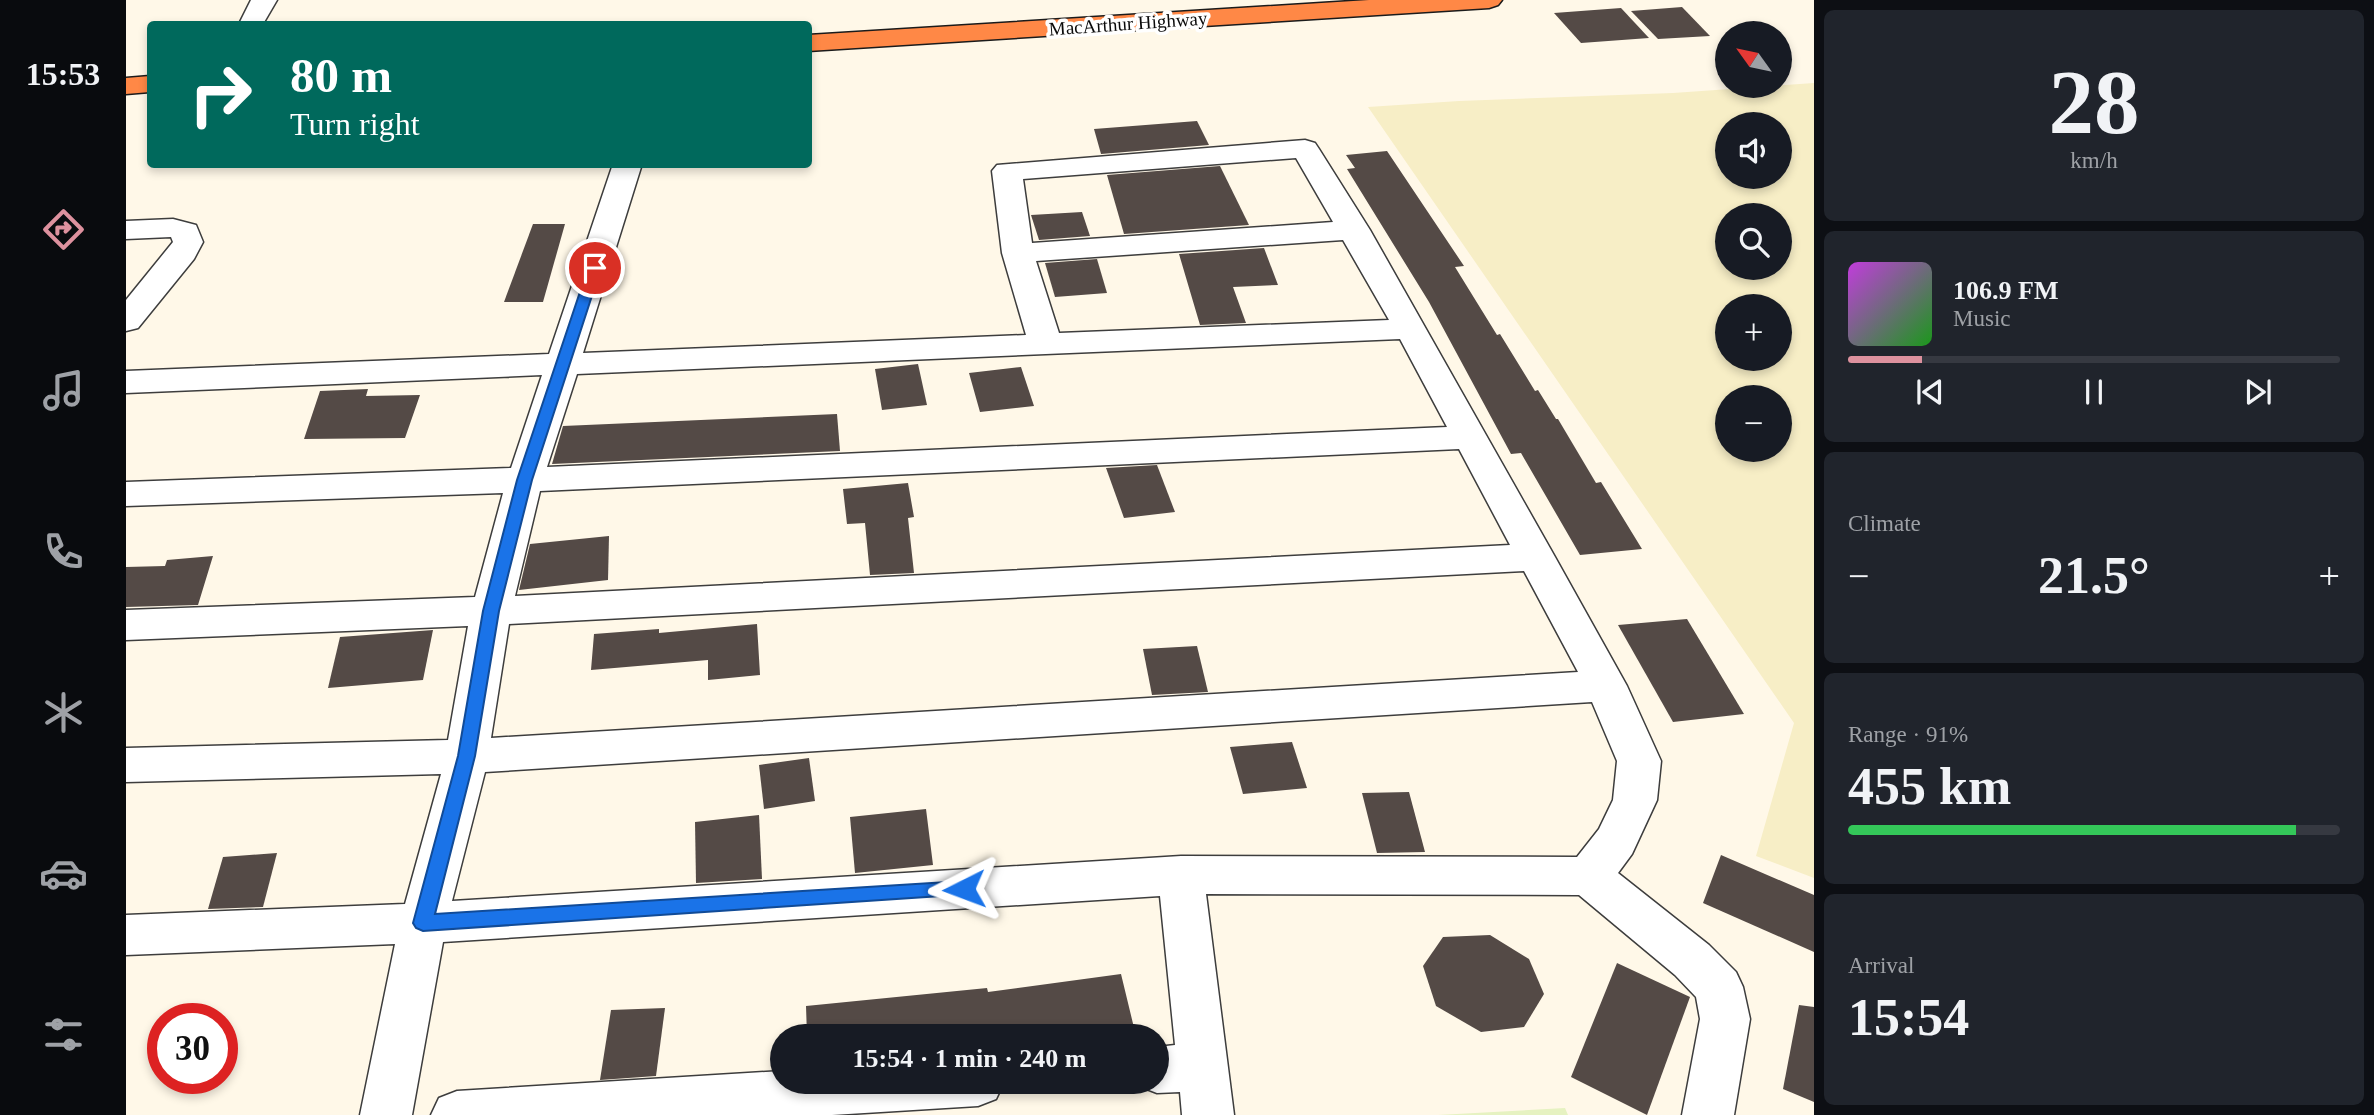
<!DOCTYPE html>
<html lang="en">
<head>
<meta charset="utf-8">
<style>
  body { margin:0; font-family:Georgia,serif; background:#20242c; color:#f1f3f6; height:100vh; display:flex; flex-direction:column; font-size:26px; white-space:nowrap }
  * { box-sizing:border-box; margin:0 }
  p { font-size:23px; color:#9ea1a6 }
  .icon { flex:none; width:38px; height:38px; fill:none; stroke:currentColor; stroke-width:2; stroke-linecap:round; stroke-linejoin:round }
  .map { position:relative; flex:1; overflow:hidden }
  .details { display:flex; flex-direction:column; gap:10px; padding:10px; background:#0d0f14; width:560px }
  .details>* { flex:none }
  .banner { position:absolute; left:21px; top:21px; width:665px; height:147px; border-radius:7px; box-shadow:0 4px 10px #0003; background:#00695c; color:#fff; overflow:hidden }
  .needle { width:46px; rotate:303deg }
  .controls { position:absolute; left:1589px; top:21px; display:grid; gap:14px }
  .controls a { display:grid; place-items:center; width:77px; height:77px; border-radius:50%; background:#171b24; box-shadow:0 4px 10px #0003; font-size:35px }
  .speed { position:absolute; left:21px; top:1003px; display:flex; gap:14px; font-size:35px; font-weight:700; text-align:center }
  .speed>* { display:grid; place-content:center; width:91px; height:91px; border-radius:50%; background:#171b24; box-shadow:0 4px 10px #0003; line-height:1 }
  .speed .limit { border:10px solid #d22; background:#fff; color:#111 }
  .pin { position:absolute; display:grid; place-items:center; width:60px; height:60px; color:#fff; margin:-30px; border:4px solid #fff; border-radius:50%; box-shadow:0 2px 7px #0007 }
  .me { position:absolute; width:77px; margin:-38px; rotate:267deg; stroke-linejoin:round; filter:drop-shadow(0 0 5px #0008) }
  .turn { display:flex; align-items:center; gap:24px; height:147px; padding:0 28px; font-size:32px }
  .turn .icon { width:91px; height:91px; stroke-width:2.5 }
  .turn b { display:block; font-size:49px; line-height:60px }
  .big { font-size:52px; font-weight:700; line-height:1.1 }
  .details .tile { flex:1; display:flex; flex-direction:column; justify-content:center; gap:10px; min-width:0; padding:0 24px; border-radius:10px; background:#20242c }
  .details .dial { align-items:center; gap:0 }
  .dial b { font-size:91px; line-height:1 }
  .song { display:flex; align-items:center; gap:21px }
  .cover { width:84px; height:84px; border-radius:10px; background:linear-gradient(135deg,hsl(290 70% 55%),hsl(120 70% 35%)) }
  .played { height:7px; border-radius:4px; background:linear-gradient(90deg,#dd919e 15%,#363941 15%) }
  .keys { display:flex; justify-content:space-around; direction:ltr }
  .heat { display:flex; justify-content:space-between; align-items:center; font-size:38px; direction:ltr }
  .charge { height:10px; border-radius:5px; background:linear-gradient(90deg,#34c759 91%,#363941 0) }
  .trip { position:absolute; left:644px; top:1024px; width:399px; height:70px; border-radius:35px; background:#171b24; box-shadow:0 4px 10px #0003; font-weight:700; line-height:70px; text-align:center }
  main { display:flex; flex:1; min-height:0 }
  .tabs { display:flex; flex-direction:column; width:126px; justify-content:space-around; align-items:center; background:#090b0e; color:#9ea1a6 }
  .tabs .icon { width:49px; height:49px }
  .tabs .selected { color:#dd919e }
  .tabs b { font-size:32px; color:#f1f3f6 }
  .map>svg:first-child { display:block }
</style>
</head>
<body>
<main>
<nav class="tabs">
<b>15:53</b>
<svg class="icon selected" aria-label="directions" viewBox="0 0 24 24"><path d="M12 3l9 9-9 9-9-9zM9 14v-3h6M13 9l2 2-2 2"/></svg>
<svg class="icon" aria-label="music" viewBox="0 0 24 24"><path d="M9 18V5l10-2v13"/><circle cx="6" cy="18" r="3"/><circle cx="16" cy="16" r="3"/></svg>
<svg class="icon" aria-label="phone" viewBox="0 0 24 24"><path d="M5 4h4l2 5-3 2q2 4 5 5l2-3 5 2v4C11 20 4 13 5 4z"/></svg>
<svg class="icon" aria-label="climate" viewBox="0 0 24 24"><path d="M12 3v18M4 7l16 10M4 17L20 7"/></svg>
<svg class="icon" aria-label="car" viewBox="0 0 24 24"><path d="M5 17H2v-5l4-1 3-4h7l3 4 3 1v5h-3M9 17h6M6 11h13"/><circle cx="7" cy="17" r="2"/><circle cx="17" cy="17" r="2"/></svg>
<svg class="icon" aria-label="filters" viewBox="0 0 24 24"><path d="M4 7h16M4 17h16"/><circle cx="9" cy="7" r="2"/><circle cx="15" cy="17" r="2"/></svg>
</nav>
<div class="map">
<svg width="1688" height="1115" viewBox="0 0 1688 1115">
  <rect width="100%" height="100%" fill="#fff8e8"/>
  <path fill="#f7eec6" fill-rule="evenodd" d="M1688,83V878L1630,856L1668,723L1242,107L1333,101L1547,93ZM1601,124H1654V177H1601ZM1601,215H1654V268H1601ZM1601,306H1654V359H1601ZM1601,397H1654V450H1601Z"/>
  <path fill="#e6f2c1" d="M1439,1108L1442,1115H1312Z"/>
  <g fill="#544a46">
    <path d="M1556,7L1584,36L1532,39L1505,11Z"/>
    <path d="M1495,8L1523,38L1455,43L1428,13Z"/>
    <path d="M1071,121L1083,145L975,154L968,129Z"/>
    <path d="M1261,151L1338,266L1329,267L1371,335L1374,334L1409,391L1412,390L1430,419H1432L1470,483L1475,482L1516,549L1454,555L1395,453L1385,454L1303,302L1221,169L1229,168L1220,155Z"/>
    <path d="M1094,166L1123,225L998,234L981,175Z"/>
    <path d="M956,212L964,236L913,240L905,215Z"/>
    <path d="M407,224H439L417,302H378Z"/>
    <path d="M1138,248L1152,285L1107,287L1120,323L1074,325L1053,254Z"/>
    <path d="M971,259L981,293L929,297L919,263Z"/>
    <path d="M792,364L801,405L756,410L749,369Z"/>
    <path d="M895,367L908,406L854,412L843,373Z"/>
    <path d="M242,389L240,396L294,395L279,438L178,439L194,391Z"/>
    <path d="M711,414L714,451L426,464L437,426Z"/>
    <path d="M1031,465L1049,512L998,518L980,468Z"/>
    <path d="M782,483L788,517L782,518L788,573L744,575L739,523L721,524L717,489Z"/>
    <path d="M483,536L482,580L393,590L404,544Z"/>
    <path d="M87,556L72,605L0,607V567L39,566L41,560Z"/>
    <path d="M1561,619L1618,714L1547,722L1492,625Z"/>
    <path d="M631,624L634,675L582,680V660L465,670L468,634L533,629V633Z"/>
    <path d="M307,630L297,680L202,688L214,637Z"/>
    <path d="M1071,646L1082,692L1026,695L1017,649Z"/>
    <path d="M1166,742L1181,788L1117,794L1104,747Z"/>
    <path d="M683,758L689,801L638,809L633,765Z"/>
    <path d="M1283,792L1299,852L1251,853L1236,793Z"/>
    <path d="M800,809L807,865L729,873L724,817Z"/>
    <path d="M633,815L636,879L570,883L569,822Z"/>
    <path d="M151,853L137,907L82,909L97,857Z"/>
    <path d="M1595,855L1688,895V952L1577,903Z"/>
    <path d="M1364,935L1403,959L1418,994L1398,1027L1355,1032L1310,1006L1297,966L1317,937Z"/>
    <path d="M1491,963L1564,997L1521,1115L1445,1077Z"/>
    <path d="M995,974L1010,1036H681L680,1006L861,988L862,992Z"/>
    <path d="M1673,1005L1688,1007V1102L1657,1089Z"/>
    <path d="M539,1008L530,1076L474,1080L485,1010Z"/>
  </g>
  <g fill="none" stroke-linecap="round" stroke-linejoin="round">
    <defs>
      <g id="minor">
        <path d="M125,0H151L137,24H113Z"/>
        <path d="M1179,140L1189,143L1193,149L1244,230L1429,557L1501,686L1535,761L1531,800L1506,854L1492,873L1583,945L1610,972L1617,987L1624,1019L1608,1115H1556L1574,1019L1570,997L1549,975L1453,895L1080,894L1108,1115H1056L1054,1092L1031,1093L1013,1086L1011,1082H1031V1047L1049,1045L1034,896L317,942L286,1115H234L269,944L0,955V915L279,904L315,774L0,782V748L322,740L342,626L0,640V610L349,597L377,493L0,506V482L385,468L416,375L0,393V371L423,354L487,164H516L457,353L900,335L876,253L866,171L871,165ZM1170,158L1207,222L906,243L897,179ZM1217,240L1263,320L933,333L910,261ZM1274,339L1321,427L421,467L451,374ZM1333,449L1384,545L389,596L414,491ZM1398,571L1452,672L365,738L383,624ZM1466,702L1491,761L1487,800L1473,829L1451,857L1055,856L326,901L359,772Z"/>
        <path d="M47,219L70,225L77,242L68,259L12,328L0,331V300L47,242L45,237L0,239V221Z"/>
        <path d="M656,1071V1082H878L870,1099L852,1106L706,1115H305L313,1098L331,1091Z"/>
      </g>
      <g id="highway">
        <path d="M1243,0H1376L1372,5L1363,8L682,51V35Z"/>
        <path d="M24,76V92L0,94V78Z"/>
      </g>
    </defs>
    <use href="#minor" stroke="#3d3d3d" stroke-width="3"/>
    <use href="#highway" stroke="#1b1b1b" stroke-width="3"/>
    <use href="#minor" fill="#fff" fill-rule="evenodd"/>
    <use href="#highway" fill="#ff8846" fill-rule="evenodd"/>
  </g>
  <path fill="#1a73e8" stroke="#114b97" stroke-width="2" d="M469,265L475,268L406,480L373,611L349,756L309,914L838,881L845,883L848,889L845,894L297,931L290,928L287,923L332,756L357,611L391,480L462,268Z"/>
  <g text-anchor="middle" stroke-width="7" stroke-linejoin="round" paint-order="stroke">
    <g font-size="19" fill="#0a0a0a" stroke="#fff">
      <text transform="translate(1002 23) rotate(-4)" y="7">MacArthur Highway</text>
    </g>
  </g>
</svg>
<div class="controls">
<a><svg class="needle" viewBox="-14 -14 28 28"><path d="M0-13l5 13h-10z" fill="#e53935"/><path d="M0 13l5-13h-10z" fill="#9ea1a6"/></svg></a>
<a><svg class="icon" aria-label="sound" viewBox="0 0 24 24"><path d="M4 9h4l5-4v14l-5-4H4zM17 9q2 3 0 6"/></svg></a>
<a><svg class="icon" aria-label="search" viewBox="0 0 24 24"><circle cx="10" cy="10" r="6"/><path d="M15 15l6 6"/></svg></a>
<a>+</a>
<a>−</a>
</div>
<div class="speed"><div class="limit">30</div></div>
<div class="pin" style="left:469px;top:268px;background:#d93025"><svg class="icon" aria-label="arrive" viewBox="0 0 24 24"><path d="M6 21V4h12l-3 4 3 4H6"/></svg></div>
<svg class="me" style="left:838px;top:889px" viewBox="-20 -20 40 40"><path d="M0-17L14 15 0 8-14 15z" fill="#1a73e8" stroke="#fff" stroke-width="4"/></svg>
<div class="trip">15:54 · 1 min · 240 m</div>
<div class="banner">
<div class="turn"><svg class="icon" aria-label="right" viewBox="0 0 24 24"><path d="M7 20v-9h11M14 6l5 5-5 5"/></svg><div><b>80 m</b>Turn right</div></div>
</div>
</div>
<section class="details">
<div class="tile dial"><b>28</b><p>km/h</p></div>
<div class="tile">
<div class="song"><i class="cover"></i><div><b>106.9 FM</b><p>Music</p></div></div>
<div class="played"></div>
<div class="keys"><svg class="icon" aria-label="previous" viewBox="0 0 24 24"><path d="M18 5L8 12l10 7zM5 5v14"/></svg><svg class="icon" aria-label="pause" viewBox="0 0 24 24"><path d="M8 5v14M16 5v14"/></svg><svg class="icon" aria-label="next" viewBox="0 0 24 24"><path d="M6 5l10 7-10 7zM19 5v14"/></svg></div>
</div>
<div class="tile"><p>Climate</p>
<div class="heat"><a>−</a><b class="big">21.5°</b><a>+</a></div>
</div>
<div class="tile"><p>Range · 91%</p><b class="big">455 km</b><div class="charge"></div></div>
<div class="tile"><p>Arrival</p><b class="big">15:54</b></div>
</section>
</main>
</body>
</html>
